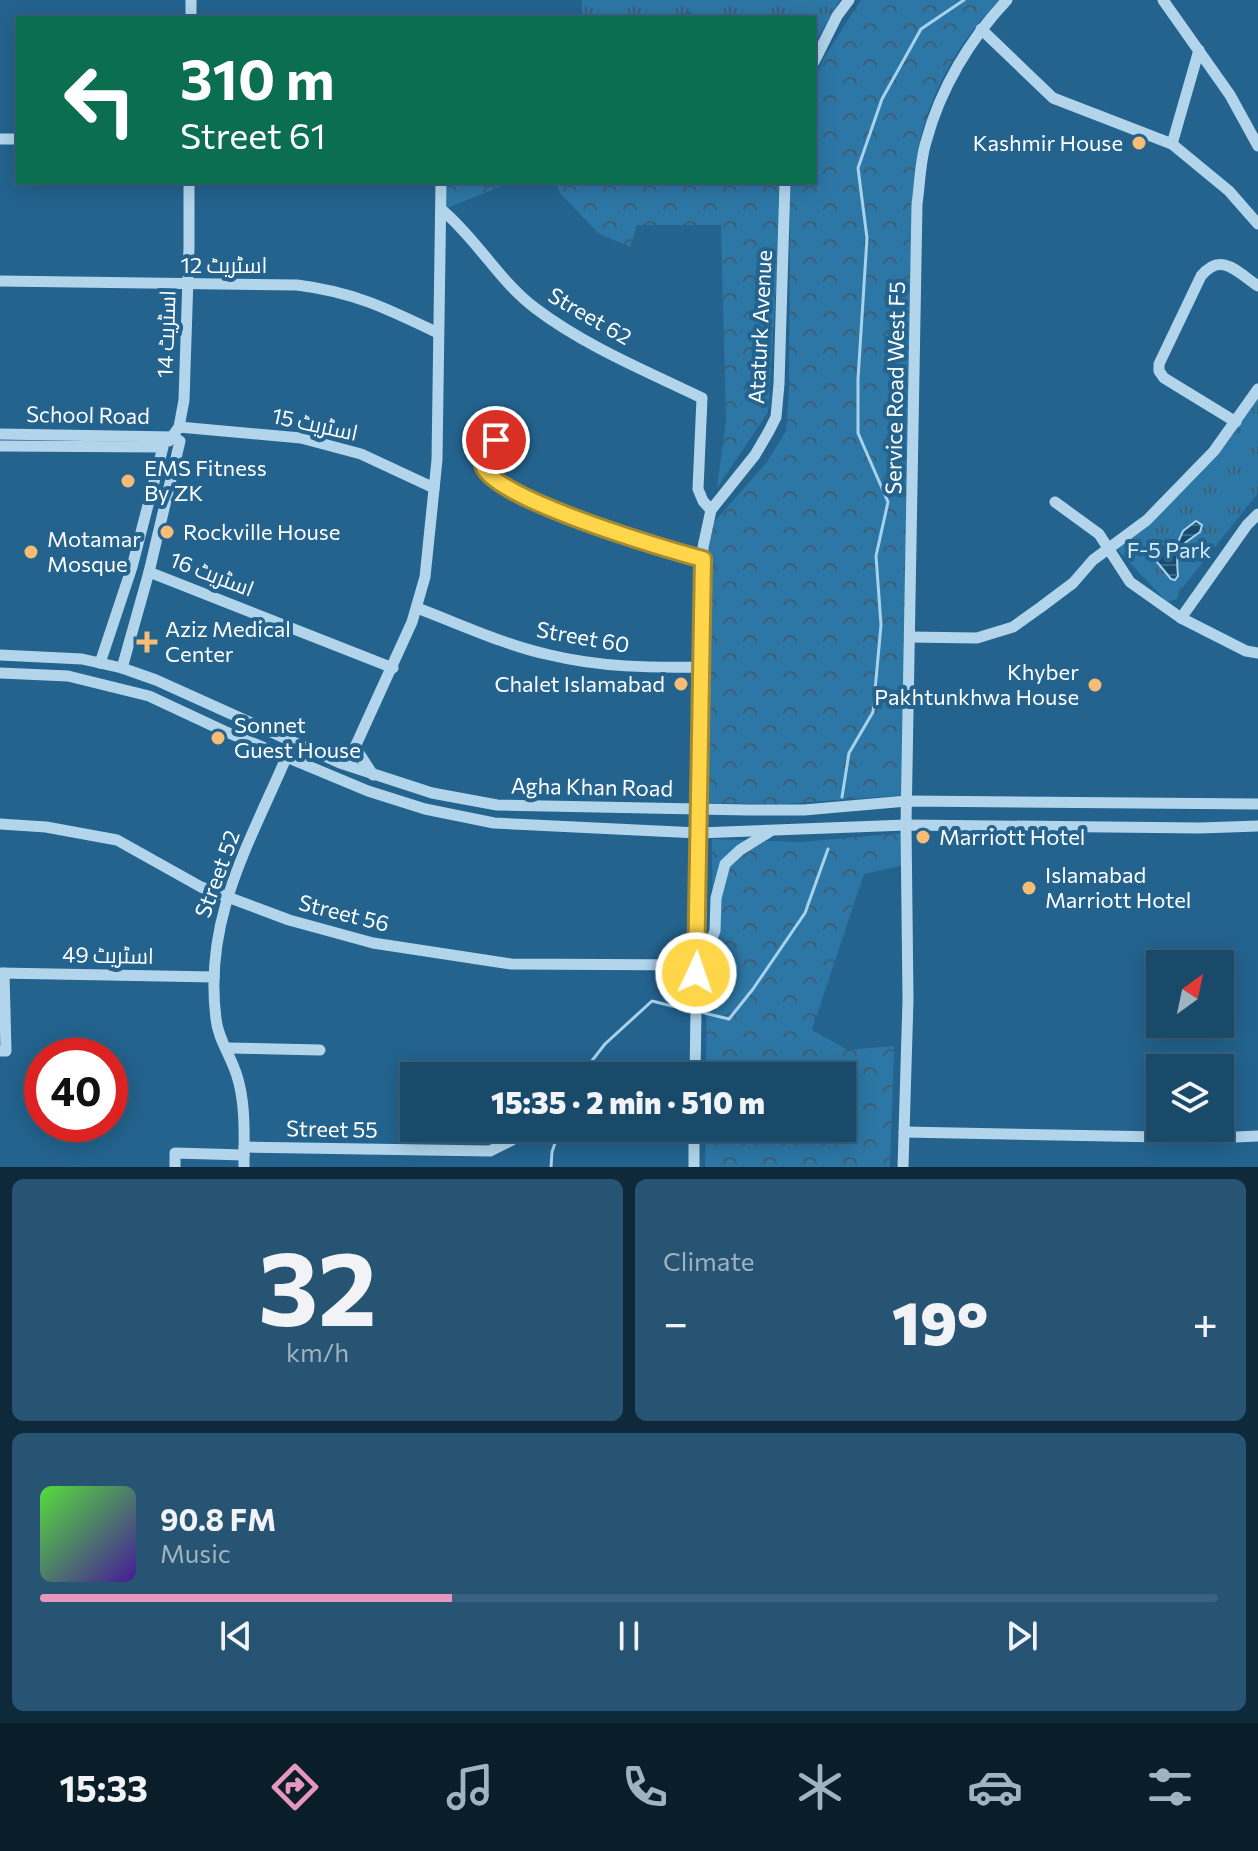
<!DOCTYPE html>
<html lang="en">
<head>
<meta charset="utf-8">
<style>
  body { margin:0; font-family:Commissioner,Cairo,sans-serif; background:#275472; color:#f1f3f6; height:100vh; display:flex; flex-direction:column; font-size:30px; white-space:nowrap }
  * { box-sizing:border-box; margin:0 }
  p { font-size:26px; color:#9fb3c1 }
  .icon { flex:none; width:44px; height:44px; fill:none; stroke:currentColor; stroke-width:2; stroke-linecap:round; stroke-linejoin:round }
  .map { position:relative; height:1167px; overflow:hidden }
  .side { display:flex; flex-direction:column; gap:12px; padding:12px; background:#0e293a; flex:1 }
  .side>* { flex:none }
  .banner { position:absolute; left:16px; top:16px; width:800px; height:168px; border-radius:0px; box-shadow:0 4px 20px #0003,0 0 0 2px #38627e; background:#0b6e4f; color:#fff; overflow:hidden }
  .needle { width:52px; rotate:33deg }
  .tools { position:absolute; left:1146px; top:950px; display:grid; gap:16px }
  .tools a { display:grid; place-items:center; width:88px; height:88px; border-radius:0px; background:#1a4a6a; box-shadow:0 4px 20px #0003,0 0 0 2px #38627e; font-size:40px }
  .speed { position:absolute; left:24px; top:1038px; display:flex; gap:16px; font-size:40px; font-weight:700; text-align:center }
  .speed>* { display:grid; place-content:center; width:104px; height:104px; border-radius:50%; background:#1a4a6a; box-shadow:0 4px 20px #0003,0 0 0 2px #38627e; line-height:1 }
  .speed .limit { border:12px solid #d22; background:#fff; color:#111 }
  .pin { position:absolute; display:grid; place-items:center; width:68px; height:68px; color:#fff; margin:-34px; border:4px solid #fff; border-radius:50%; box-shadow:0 2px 8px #0007 }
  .me { position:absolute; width:88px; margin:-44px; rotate:3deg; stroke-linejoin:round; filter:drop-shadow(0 0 6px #0008) }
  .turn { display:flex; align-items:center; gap:28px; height:168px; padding:0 32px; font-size:36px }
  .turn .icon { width:104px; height:104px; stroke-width:2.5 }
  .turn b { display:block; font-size:56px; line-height:68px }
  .big { font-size:60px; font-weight:800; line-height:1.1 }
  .side .tile { flex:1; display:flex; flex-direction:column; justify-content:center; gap:12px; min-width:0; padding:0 28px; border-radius:12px; background:#275472 }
  .side .dial { align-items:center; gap:0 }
  .dial b { font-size:104px; line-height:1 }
  .song { display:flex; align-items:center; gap:24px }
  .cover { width:96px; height:96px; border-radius:12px; background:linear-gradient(135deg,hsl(110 70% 55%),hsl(260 70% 35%)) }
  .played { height:8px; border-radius:4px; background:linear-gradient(90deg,#e797bd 35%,#38627e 35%) }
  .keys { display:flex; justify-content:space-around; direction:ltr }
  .heat { display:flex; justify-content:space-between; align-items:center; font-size:44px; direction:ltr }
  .side .tiles { flex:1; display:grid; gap:12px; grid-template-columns:1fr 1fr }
  .tile:last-child { grid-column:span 2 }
  .trip { position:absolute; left:400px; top:1062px; width:456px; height:80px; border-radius:0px; background:#1a4a6a; box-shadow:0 4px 20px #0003,0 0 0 2px #38627e; font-weight:800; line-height:80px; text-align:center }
  .menu { display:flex; height:128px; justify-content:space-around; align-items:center; background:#0a1e2a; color:#9fb3c1 }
  .menu .icon { width:56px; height:56px }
  .menu .on { color:#e797bd }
  .menu b { font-size:36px; color:#f1f3f6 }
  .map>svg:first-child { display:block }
</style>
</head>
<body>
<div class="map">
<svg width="1258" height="1167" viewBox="0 0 1258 1167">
  <defs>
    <pattern id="grass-tufts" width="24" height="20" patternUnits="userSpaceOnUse" patternTransform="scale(2)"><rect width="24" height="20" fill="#2d77a6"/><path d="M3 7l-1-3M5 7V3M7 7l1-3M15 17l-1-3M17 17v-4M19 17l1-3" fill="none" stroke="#3e5f74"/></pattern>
    <pattern id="forest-crowns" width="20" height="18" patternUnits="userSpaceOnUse" patternTransform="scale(2)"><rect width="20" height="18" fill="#2d77a6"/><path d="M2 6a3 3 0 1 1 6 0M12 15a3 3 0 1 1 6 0" fill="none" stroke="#3e5f74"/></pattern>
    <pattern id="water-rules" width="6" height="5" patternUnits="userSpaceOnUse" patternTransform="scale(2)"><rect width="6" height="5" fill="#184b6e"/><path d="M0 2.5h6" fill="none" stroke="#3b6684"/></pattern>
  </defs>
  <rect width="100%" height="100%" fill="#23638e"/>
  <g fill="url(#grass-tufts)">
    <path d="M582,0H840L814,44V18H701L690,12L675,18H581Z"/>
    <path d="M1258,397V493L1179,592L1177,599L1167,602L1117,549Z"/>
  </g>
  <g fill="url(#forest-crowns)">
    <path d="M861,0H1000C964,34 937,81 923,128C916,151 915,178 912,203L904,795L783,804L703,803L709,528L767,462L786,431L789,392L790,182H814V82L823,59Z"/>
    <path d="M443,182H512L442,210Z"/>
    <path d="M556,182H783L768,412L717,488L726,421L721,225H637L630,247L598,233L560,193Z"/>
    <path d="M904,833V865L864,874L812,1030L848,1050L894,1046L890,1167H705L706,1128H842V1076H706L707,985L713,962L712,839L801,842Z"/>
  </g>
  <path fill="url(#water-rules)" stroke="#a6d2ed" stroke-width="2" d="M1196,521L1202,525L1200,532C1178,548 1175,546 1178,576L1175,580L1171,579L1157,562L1155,545L1159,542L1175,549L1183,531Z"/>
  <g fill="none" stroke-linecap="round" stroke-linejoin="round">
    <g stroke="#a6d2ed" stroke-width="3">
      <path d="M842,797L849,753L873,712L881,625L876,556L888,502L858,433V379L867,238L858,168L882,99L921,29L964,0"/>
      <path d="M704,1013L729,1019L753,989L805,913L828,849"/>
      <path d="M580,1076L605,1044L652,1001L688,1010"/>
      <path d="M551,1167L552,1152L560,1128"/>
    </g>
    <g stroke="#b2d5ec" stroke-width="11">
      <path d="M1163,0L1230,95L1258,146"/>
      <path d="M191,18V0"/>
      <path d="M981,29L1053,98L1172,144L1229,191L1258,224"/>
      <path d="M814,62L837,16L849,0"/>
      <path d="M0,139H18"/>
      <path d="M1172,144L1199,50"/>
      <path d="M442,210C476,238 499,281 535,308C585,346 646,371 702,398L698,489L703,501L711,510"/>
      <path d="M0,281L297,285C354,292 388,309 438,333"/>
      <path d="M1236,422L1164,378L1159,371V364L1201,276C1221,251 1237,272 1258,286"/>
      <path d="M179,427L301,438L361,454L434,488"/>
      <path d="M0,434L173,437L180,441L149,572L122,668"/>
      <path d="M496,440L483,465C489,497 667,551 703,559"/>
      <path d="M169,441L179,427L184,400L189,247V182"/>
      <path d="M0,446L163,447L132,567L100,663"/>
      <path d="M1055,502L1099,534L1130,582L1181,618L1246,651L1258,653"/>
      <path d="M149,572L393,668"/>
      <path d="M417,608C460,624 504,645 550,655C599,667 651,668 702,667"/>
      <path d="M1181,618L1247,525L1258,514"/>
      <path d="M910,637L977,638L1013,627L1041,607L1073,583L1093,560L1147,520L1214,451L1258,389"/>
      <path d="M0,655L82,659L122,668L156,680L340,763L432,793L497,805L748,810H804L907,801L1258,804"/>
      <path d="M0,673L68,676L149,696L224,731L368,791L425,809L494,823L698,833L906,825L1200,828L1258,826"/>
      <path d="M373,775L355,747L412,622L425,577L437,460L441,182"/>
      <path d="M0,824L46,827L117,840L201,887L289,920L373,943L511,964L696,965"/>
      <path d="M699,968L715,931L716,898L725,864L740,850L769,832"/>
      <path d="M0,973L214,977"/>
      <path d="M227,1048L320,1050"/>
      <path d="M0,1051H6L4,973"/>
      <path d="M695,1076L703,547L711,510L755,455L769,431L776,417L779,384L785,182"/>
      <path d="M904,1132L1215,1138L1258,1136"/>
      <path d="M244,1147L490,1151L512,1140"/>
      <path d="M175,1167V1153L244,1155"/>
      <path d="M244,1167C244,1138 246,1104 237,1076C231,1056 218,1039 216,1019C203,917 251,841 289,751"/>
      <path d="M694,1167V1128"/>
      <path d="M903,1167L908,1000L906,825L917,204C920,184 920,161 926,142C940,89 970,39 1007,0"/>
    </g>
  </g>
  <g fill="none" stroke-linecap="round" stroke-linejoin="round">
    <defs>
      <path id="route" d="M496,440L483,465C489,497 667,550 703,559L696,973"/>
    </defs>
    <use href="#route" stroke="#a68a30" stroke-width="20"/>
    <use href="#route" stroke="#ffd54a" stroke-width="14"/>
  </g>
  <g fill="#f7bd75" stroke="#23638e" stroke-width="3">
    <circle cx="1139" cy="143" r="8"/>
    <circle cx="128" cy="481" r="8"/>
    <circle cx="167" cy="532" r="8"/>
    <circle cx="31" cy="552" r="8"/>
    <path d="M143 630h8v8h8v8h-8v8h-8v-8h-8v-8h8z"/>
    <circle cx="681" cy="684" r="8"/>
    <circle cx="1095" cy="685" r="8"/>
    <circle cx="218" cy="738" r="8"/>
    <circle cx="923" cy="837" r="8"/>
    <circle cx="1029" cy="888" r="8"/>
  </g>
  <g text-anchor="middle" stroke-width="8" stroke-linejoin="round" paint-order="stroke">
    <g font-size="22" fill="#fff" stroke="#23638e" text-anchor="start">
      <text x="1123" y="151" text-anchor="end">Kashmir House</text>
      <text x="144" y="476">EMS Fitness<tspan x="144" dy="25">By ZK</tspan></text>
      <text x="183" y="540">Rockville House</text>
      <text x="47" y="547">Motamar<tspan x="47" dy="25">Mosque</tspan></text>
      <text x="165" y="637">Aziz Medical<tspan x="165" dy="25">Center</tspan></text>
      <text x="1079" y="680" text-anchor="end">Khyber<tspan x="1079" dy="25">Pakhtunkhwa House</tspan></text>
      <text x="665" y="692" text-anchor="end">Chalet Islamabad</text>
      <text x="234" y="733">Sonnet<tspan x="234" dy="25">Guest House</tspan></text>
      <text x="939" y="845">Marriott Hotel</text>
      <text x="1045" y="883">Islamabad<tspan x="1045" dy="25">Marriott Hotel</tspan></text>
    </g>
    <g font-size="22" fill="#fff" stroke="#23638e">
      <text x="224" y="273">اسٹریٹ 12</text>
      <text transform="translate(590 316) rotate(30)" y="8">Street 62</text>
      <text transform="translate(760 327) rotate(-87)" y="8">Ataturk Avenue</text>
      <text transform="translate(166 334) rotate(-88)" y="8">اسٹریٹ 14</text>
      <text transform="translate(895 388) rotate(-89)" y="8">Service Road West F5</text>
      <text transform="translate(88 415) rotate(1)" y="8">School Road</text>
      <text transform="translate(315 424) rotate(12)" y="8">اسٹریٹ 15</text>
      <text transform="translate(212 574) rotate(21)" y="8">اسٹریٹ 16</text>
      <text transform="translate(583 637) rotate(10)" y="8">Street 60</text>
      <text transform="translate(592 787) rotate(1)" y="8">Agha Khan Road</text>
      <text transform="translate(217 874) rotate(-70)" y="8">Street 52</text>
      <text transform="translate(344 913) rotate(14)" y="8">Street 56</text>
      <text transform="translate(108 955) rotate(1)" y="8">اسٹریٹ 49</text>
      <text transform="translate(332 1129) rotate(1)" y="8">Street 55</text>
    </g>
    <g font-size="22" fill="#d7ecf9" stroke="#23638e">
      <text x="1169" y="558">F-5 Park</text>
    </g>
  </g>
</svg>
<div class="tools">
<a><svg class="needle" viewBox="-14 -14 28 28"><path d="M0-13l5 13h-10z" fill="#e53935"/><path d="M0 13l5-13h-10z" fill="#9fb3c1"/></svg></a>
<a><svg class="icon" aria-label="layers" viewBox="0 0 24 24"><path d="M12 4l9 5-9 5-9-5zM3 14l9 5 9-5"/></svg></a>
</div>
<div class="speed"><div class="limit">40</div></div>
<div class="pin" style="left:496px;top:440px;background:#d93025"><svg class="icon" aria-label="arrive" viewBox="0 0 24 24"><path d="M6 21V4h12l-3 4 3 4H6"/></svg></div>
<svg class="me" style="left:696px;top:973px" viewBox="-20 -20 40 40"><circle r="17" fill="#ffd54a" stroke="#fff" stroke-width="3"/><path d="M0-11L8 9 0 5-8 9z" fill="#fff"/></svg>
<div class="trip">15:35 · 2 min · 510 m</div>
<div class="banner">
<div class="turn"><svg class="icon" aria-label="left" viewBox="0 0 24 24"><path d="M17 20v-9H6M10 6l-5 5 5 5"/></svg><div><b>310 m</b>Street 61</div></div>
</div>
</div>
<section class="side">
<div class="tiles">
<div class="tile dial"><b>32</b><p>km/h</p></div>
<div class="tile"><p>Climate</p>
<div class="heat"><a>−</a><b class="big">19°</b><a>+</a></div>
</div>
<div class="tile">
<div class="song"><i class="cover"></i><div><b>90.8 FM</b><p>Music</p></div></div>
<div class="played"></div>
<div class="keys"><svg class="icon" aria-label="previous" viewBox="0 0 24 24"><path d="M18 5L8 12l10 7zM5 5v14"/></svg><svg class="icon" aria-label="pause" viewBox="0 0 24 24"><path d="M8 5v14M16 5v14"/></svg><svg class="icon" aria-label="next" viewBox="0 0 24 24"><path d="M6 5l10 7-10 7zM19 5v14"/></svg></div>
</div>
</div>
</section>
<nav class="menu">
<b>15:33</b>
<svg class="icon on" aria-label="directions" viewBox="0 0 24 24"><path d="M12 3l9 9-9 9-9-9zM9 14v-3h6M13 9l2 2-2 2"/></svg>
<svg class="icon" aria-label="music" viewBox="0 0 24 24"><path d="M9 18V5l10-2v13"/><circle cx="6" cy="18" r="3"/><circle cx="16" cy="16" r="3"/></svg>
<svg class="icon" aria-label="phone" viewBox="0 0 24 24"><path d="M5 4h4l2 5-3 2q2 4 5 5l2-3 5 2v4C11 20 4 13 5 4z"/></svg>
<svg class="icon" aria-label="climate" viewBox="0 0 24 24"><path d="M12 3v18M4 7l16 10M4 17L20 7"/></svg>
<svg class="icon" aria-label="car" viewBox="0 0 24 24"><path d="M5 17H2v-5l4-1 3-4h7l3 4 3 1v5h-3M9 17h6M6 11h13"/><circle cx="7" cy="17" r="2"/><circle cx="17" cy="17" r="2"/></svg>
<svg class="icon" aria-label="filters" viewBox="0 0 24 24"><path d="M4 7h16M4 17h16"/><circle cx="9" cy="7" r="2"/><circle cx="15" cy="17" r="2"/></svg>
</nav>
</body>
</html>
